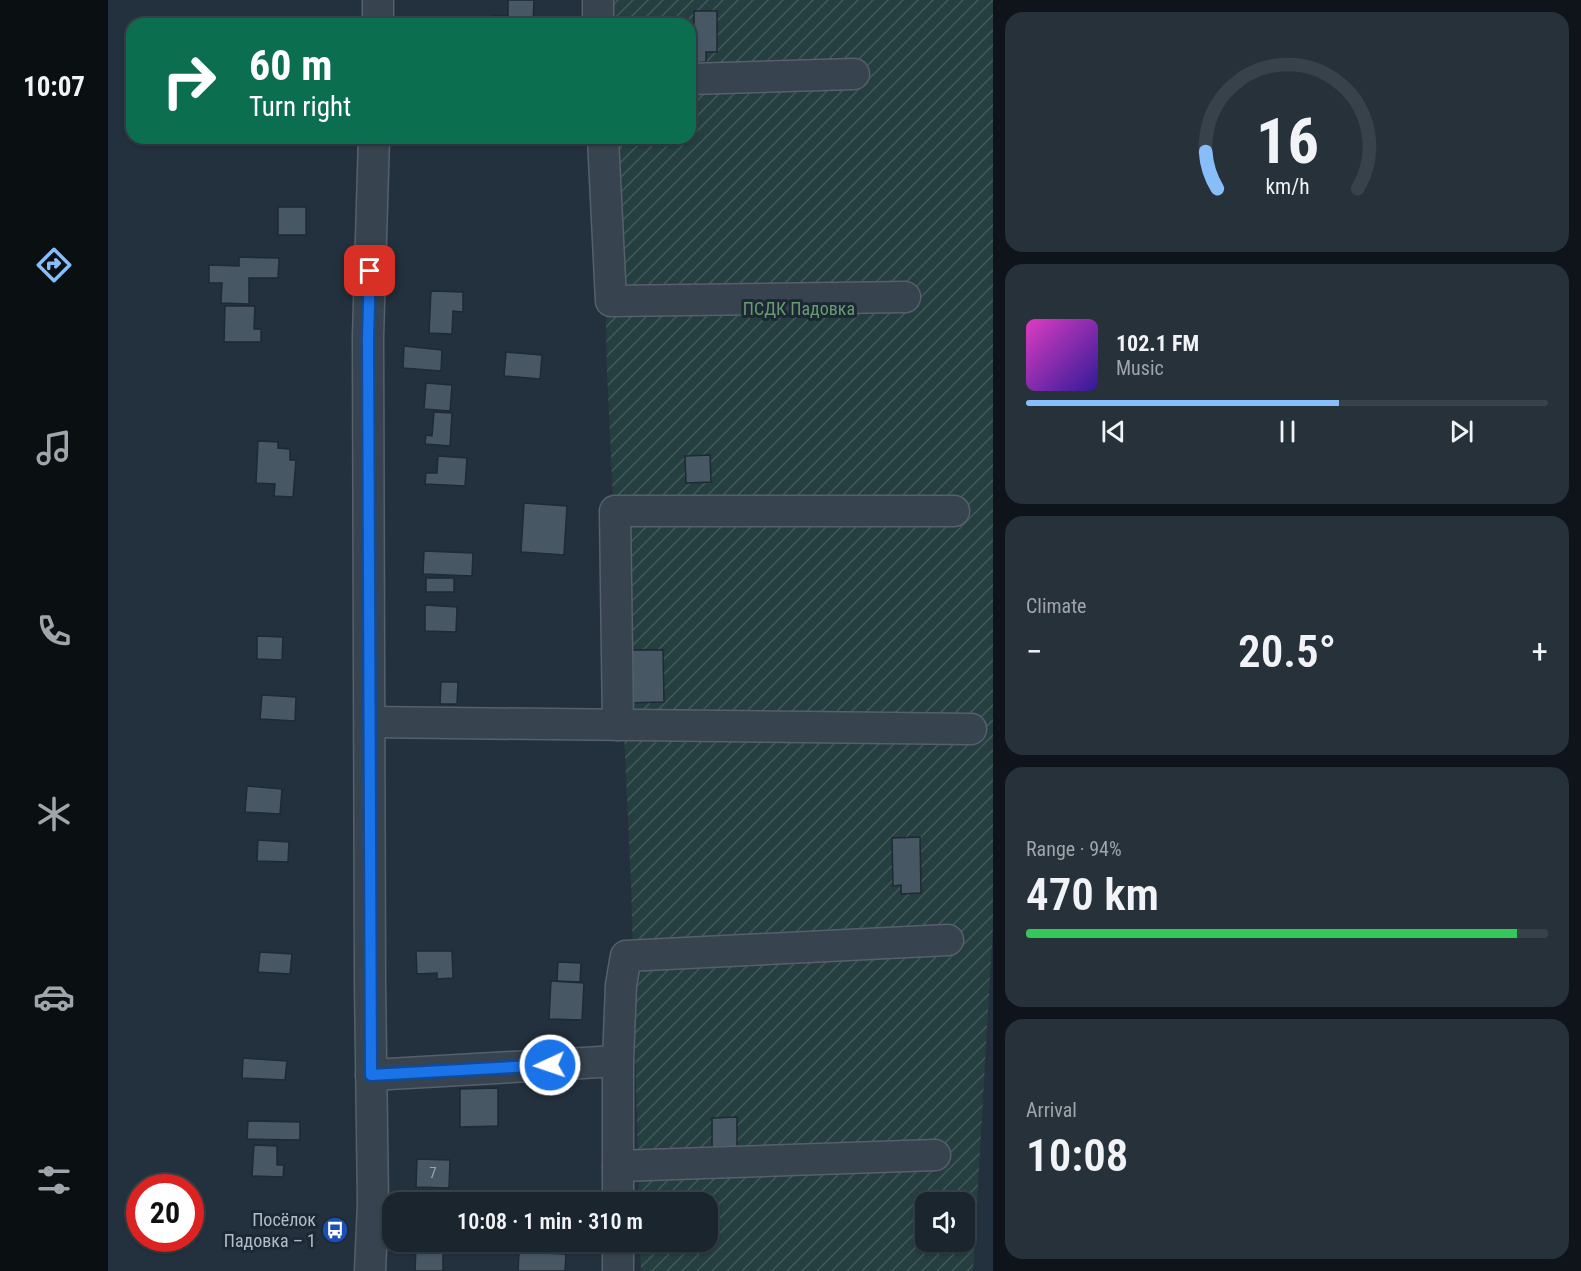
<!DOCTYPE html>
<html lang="en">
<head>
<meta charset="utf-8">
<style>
  body { margin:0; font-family:"Roboto Condensed",sans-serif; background:#27313a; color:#f1f3f6; height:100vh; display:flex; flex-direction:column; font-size:22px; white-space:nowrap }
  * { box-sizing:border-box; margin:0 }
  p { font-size:20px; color:#9fa5aa }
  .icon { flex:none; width:33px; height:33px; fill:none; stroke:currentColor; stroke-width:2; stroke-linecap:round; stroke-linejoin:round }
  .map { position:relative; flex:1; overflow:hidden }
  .side { display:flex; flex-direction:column; gap:12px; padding:12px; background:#0e1419; width:588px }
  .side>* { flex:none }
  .guide { position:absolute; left:18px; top:18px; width:570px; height:126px; border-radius:18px; box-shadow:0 2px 4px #0004,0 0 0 2px #38424a; background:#0b6e4f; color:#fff; overflow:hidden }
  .tools { position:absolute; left:807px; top:1192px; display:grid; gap:12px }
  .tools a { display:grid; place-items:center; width:60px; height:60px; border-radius:12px; background:#1a252e; box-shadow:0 2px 4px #0004,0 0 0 2px #38424a; font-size:30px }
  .speed { position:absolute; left:18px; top:1174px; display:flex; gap:12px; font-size:30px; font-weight:700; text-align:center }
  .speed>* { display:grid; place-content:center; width:78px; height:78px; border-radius:50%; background:#1a252e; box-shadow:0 2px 4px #0004,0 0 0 2px #38424a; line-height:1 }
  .speed .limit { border:9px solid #d22; background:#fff; color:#111 }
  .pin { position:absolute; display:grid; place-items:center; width:51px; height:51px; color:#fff; margin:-26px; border-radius:12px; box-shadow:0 3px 9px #0006 }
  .me { position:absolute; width:66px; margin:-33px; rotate:267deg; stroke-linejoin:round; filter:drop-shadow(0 0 4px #0008) }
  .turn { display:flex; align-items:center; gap:21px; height:126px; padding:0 24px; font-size:27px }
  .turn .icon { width:78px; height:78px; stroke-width:2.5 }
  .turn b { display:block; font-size:42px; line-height:51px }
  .big { font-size:45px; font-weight:600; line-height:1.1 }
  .side .widget { flex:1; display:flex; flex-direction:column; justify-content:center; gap:9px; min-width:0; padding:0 21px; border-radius:18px; background:#27313a }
  .side .dial { align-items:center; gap:0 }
  .dial svg { height:156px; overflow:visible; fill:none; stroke:#38424a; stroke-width:7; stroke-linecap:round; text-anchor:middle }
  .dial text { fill:#f1f3f6; stroke:none }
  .song { display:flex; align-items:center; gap:18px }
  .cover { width:72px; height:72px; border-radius:9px; background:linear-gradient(135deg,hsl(310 70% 55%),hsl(250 70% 35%)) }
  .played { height:6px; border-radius:3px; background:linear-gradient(90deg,#87befa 60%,#38424a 60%) }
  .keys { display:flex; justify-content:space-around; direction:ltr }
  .heat { display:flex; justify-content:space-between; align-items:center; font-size:33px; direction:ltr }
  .charge { height:9px; border-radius:4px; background:linear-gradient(90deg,#34c759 94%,#38424a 0) }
  .trip { position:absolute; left:274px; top:1192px; width:336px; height:60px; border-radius:18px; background:#1a252e; box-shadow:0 2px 4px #0004,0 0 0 2px #38424a; font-weight:600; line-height:60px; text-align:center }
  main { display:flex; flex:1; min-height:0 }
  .menu { display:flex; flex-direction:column; width:108px; justify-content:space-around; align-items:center; background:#0a0f12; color:#9fa5aa }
  .menu .icon { width:42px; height:42px }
  .menu .current { color:#87befa }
  .menu b { font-size:27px; color:#f1f3f6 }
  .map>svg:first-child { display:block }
</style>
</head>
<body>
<main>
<nav class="menu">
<b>10:07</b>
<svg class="icon current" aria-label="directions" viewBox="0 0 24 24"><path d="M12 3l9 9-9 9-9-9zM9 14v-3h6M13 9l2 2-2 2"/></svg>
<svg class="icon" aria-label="music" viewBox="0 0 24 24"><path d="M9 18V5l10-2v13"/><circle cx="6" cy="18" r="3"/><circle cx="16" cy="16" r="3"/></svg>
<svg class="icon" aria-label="phone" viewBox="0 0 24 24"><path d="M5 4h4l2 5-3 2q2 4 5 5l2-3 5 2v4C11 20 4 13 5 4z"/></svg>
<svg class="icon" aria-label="climate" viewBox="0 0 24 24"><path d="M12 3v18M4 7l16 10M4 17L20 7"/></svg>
<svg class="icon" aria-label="car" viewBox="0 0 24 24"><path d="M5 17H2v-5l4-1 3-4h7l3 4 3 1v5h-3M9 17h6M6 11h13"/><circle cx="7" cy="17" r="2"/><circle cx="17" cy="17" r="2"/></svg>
<svg class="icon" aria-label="filters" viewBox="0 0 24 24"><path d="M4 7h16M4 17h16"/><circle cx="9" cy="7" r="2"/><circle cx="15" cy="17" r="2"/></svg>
</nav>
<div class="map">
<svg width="885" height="1271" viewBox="0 0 885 1271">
  <defs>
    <pattern id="garden-furrows" width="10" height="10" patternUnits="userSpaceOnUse" patternTransform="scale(1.5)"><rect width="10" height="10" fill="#253e3f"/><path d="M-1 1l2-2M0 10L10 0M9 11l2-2" fill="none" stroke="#425859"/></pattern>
  </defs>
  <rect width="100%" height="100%" fill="#23313e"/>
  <path fill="url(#garden-furrows)" fill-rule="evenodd" d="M490,0H885V925L865,1271H533L532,1242H600V1203H531L523,883L499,372L494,138H582V24H491ZM818,1203H856V1242H818Z"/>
  <g fill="#475764" stroke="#1e2a35" stroke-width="1.5">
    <path d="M400,0H426L425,24H385V15L400,16Z"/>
    <path d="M586,11H609V52H598V62L586,63Z"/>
    <rect x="170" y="207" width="28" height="28"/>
    <path d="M131,257L171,258L170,278H141V304L113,303L114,283H101V265L131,266Z"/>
    <path d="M323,291L355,292V312L345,311L344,334L321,333Z"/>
    <path d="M117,306H147L146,329H153V342H116Z"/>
    <path d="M296,346L334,350L333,371L295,368Z"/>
    <path d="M398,352L434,355L432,379L396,376Z"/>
    <path d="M318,383L344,385L342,411L316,409Z"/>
    <path d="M326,412L344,413L342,446L317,444L318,435L324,436Z"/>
    <path d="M150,441L170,442V448L182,449V460H188L185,497L166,496L167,484L148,483Z"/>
    <path d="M602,455L603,482L578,483L577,456Z"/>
    <path d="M330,456L359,458L357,486L317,484L318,473H329Z"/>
    <path d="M416,503L459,506L456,555L413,552Z"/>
    <path d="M316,551L365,553L364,576L315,574Z"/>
    <rect x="318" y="578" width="28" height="14"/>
    <path d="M317,605L349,607L348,632L317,631Z"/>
    <path d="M149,636L175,637L174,660L149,659Z"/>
    <path d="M517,650H555L556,702L518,703Z"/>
    <path d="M333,682H350L349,704H332Z"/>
    <path d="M154,695L188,697L187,721L152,719Z"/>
    <path d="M139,786L174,789L172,814L137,812Z"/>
    <path d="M812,837L813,893L793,894V885L785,886L784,838Z"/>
    <path d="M150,840L181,842L180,862L149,861Z"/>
    <path d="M308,951H344L345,978L329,979V973L309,974Z"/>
    <path d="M152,952L184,954L182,974L150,972Z"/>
    <path d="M450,962L473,963L472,982L449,981Z"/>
    <path d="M443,981L476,983L474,1020L441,1019Z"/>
    <path d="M135,1058L179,1061L177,1080L134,1078Z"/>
    <path d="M390,1088V1126L352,1127V1089Z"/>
    <path d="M629,1117V1154H604V1118Z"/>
    <path d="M140,1121L192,1122V1140L139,1139Z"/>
    <path d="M146,1145L169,1146V1165H176L175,1177L144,1176Z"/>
    <path d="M309,1159L342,1160L341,1188L308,1187Z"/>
    <path d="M308,1246L335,1247V1271H307Z"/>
    <path d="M411,1252L458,1254L457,1271H410Z"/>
  </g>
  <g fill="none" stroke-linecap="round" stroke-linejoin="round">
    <defs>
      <g id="minor">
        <path d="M490,0V24"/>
        <path d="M270,24V0"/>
        <path d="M582,79L746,74"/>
        <path d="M495,138L503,301L797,297"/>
        <path d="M262,722L863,729"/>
        <path d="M510,725L507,511H846"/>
        <path d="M510,1061L513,985L518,956L840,940"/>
        <path d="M263,1075L510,1061V1203"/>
        <path d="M510,1166L827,1155"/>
        <path d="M510,1242V1271"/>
        <path d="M262,1271L265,1204L262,983L260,337L266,138"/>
      </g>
    </defs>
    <use href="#minor" stroke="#55606c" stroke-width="33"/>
    <use href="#minor" stroke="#37434e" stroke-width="30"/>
  </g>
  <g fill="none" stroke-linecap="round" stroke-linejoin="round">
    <defs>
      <path id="route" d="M262,271L260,337L263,1075L442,1065"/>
    </defs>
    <use href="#route" stroke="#114b97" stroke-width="15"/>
    <use href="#route" stroke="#1a73e8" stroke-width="10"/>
  </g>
  <defs>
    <symbol id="bus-disc" viewBox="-11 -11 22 22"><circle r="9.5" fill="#1a4fb4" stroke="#1c2833"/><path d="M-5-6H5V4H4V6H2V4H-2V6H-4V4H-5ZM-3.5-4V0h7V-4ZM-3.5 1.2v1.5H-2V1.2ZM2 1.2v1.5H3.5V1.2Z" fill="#fff"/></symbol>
  </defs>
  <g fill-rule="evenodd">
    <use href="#bus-disc" x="212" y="1215" width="30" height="30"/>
  </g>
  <g text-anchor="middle" stroke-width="6" stroke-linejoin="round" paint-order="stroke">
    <g font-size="15" fill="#98a4b0">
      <text x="325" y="1178">7</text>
    </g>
    <g font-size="18" fill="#699b70" stroke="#1c2833">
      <text x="691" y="315">ПСДК Падовка</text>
    </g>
    <g font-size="18" fill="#b3bdc9" stroke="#1c2833" text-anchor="end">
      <text x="208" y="1226">Посёлок<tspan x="208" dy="21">Падовка – 1</tspan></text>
    </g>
  </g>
</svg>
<div class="tools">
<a><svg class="icon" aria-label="sound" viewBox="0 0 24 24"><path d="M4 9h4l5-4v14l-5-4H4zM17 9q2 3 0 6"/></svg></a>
</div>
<div class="speed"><div class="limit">20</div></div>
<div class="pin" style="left:262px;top:271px;background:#d93025"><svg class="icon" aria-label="arrive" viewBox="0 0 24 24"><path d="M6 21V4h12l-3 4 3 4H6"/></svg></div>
<svg class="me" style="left:442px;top:1065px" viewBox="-20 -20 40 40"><circle r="17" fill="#1a73e8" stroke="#fff" stroke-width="3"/><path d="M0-11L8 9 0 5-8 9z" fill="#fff"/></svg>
<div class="trip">10:08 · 1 min · 310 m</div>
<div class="guide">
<div class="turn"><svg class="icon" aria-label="right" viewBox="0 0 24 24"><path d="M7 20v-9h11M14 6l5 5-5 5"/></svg><div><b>60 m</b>Turn right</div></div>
</div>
</div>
<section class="side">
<div class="widget dial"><svg viewBox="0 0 100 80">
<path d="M14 69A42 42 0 1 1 86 69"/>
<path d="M14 69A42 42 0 0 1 8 50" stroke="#87befa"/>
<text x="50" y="56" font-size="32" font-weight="700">16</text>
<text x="50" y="72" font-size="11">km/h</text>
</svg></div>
<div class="widget">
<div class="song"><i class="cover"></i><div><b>102.1 FM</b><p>Music</p></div></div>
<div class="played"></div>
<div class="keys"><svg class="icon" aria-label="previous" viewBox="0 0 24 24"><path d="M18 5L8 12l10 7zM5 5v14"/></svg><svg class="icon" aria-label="pause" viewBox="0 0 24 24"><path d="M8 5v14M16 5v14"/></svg><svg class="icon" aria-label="next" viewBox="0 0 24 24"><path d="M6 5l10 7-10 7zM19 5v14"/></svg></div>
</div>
<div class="widget"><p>Climate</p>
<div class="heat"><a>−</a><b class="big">20.5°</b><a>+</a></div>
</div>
<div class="widget"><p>Range · 94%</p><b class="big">470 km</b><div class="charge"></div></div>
<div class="widget"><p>Arrival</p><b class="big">10:08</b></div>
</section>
</main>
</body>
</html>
